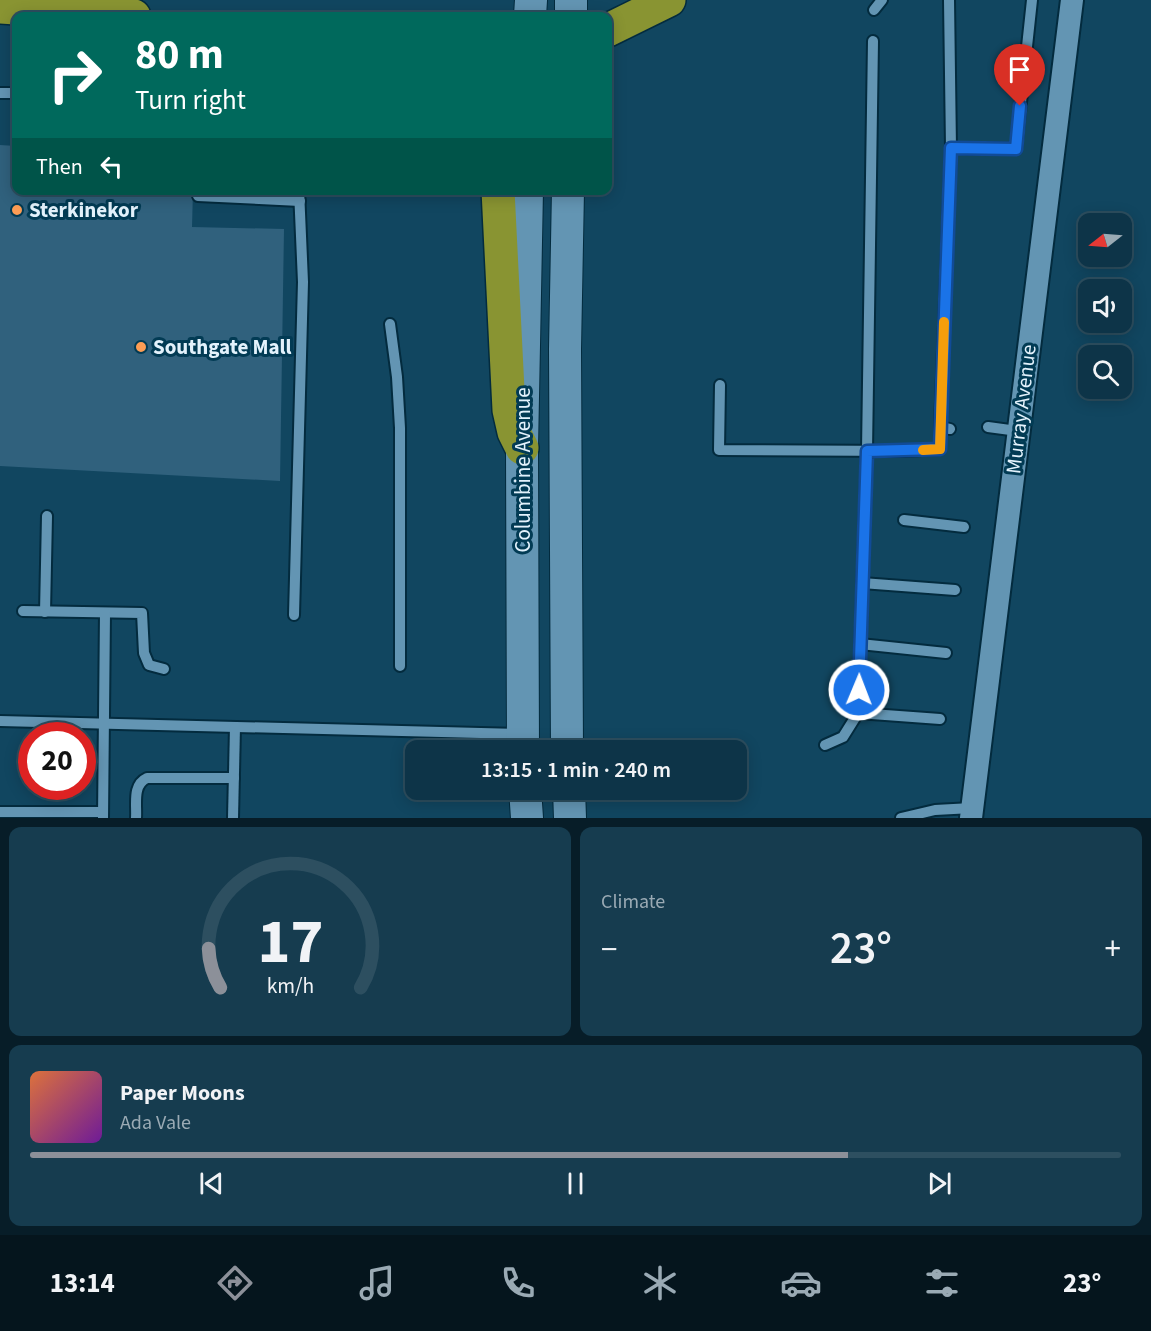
<!DOCTYPE html>
<html lang="en">
<head>
<meta charset="utf-8">
<style>
  body { margin:0; font-family:"Source Sans 3",sans-serif; background:#163c4f; color:#f1f3f6; height:100vh; display:flex; flex-direction:column; font-size:22px; white-space:nowrap }
  * { box-sizing:border-box; margin:0 }
  p { font-size:20px; color:#9aaab4 }
  .icon { flex:none; width:33px; height:33px; fill:none; stroke:currentColor; stroke-width:2; stroke-linecap:round; stroke-linejoin:round }
  .map { position:relative; height:818px; overflow:hidden }
  .details { display:flex; flex-direction:column; gap:9px; padding:9px; background:#071d28; flex:1 }
  .details>* { flex:none }
  .banner { position:absolute; left:12px; top:12px; width:600px; height:183px; border-radius:12px; box-shadow:0 3px 15px #0003,0 0 0 2px #2d4f60; background:#00695c; color:#fff; overflow:hidden }
  .needle { width:39px; rotate:253deg }
  .tools { position:absolute; left:1078px; top:213px; display:grid; gap:12px }
  .tools a { display:grid; place-items:center; width:54px; height:54px; border-radius:12px; background:#0d3448; box-shadow:0 3px 15px #0003,0 0 0 2px #2d4f60; font-size:30px }
  .speed { position:absolute; left:18px; top:722px; display:flex; gap:12px; font-size:30px; font-weight:700; text-align:center }
  .speed>* { display:grid; place-content:center; width:78px; height:78px; border-radius:50%; background:#0d3448; box-shadow:0 3px 15px #0003,0 0 0 2px #2d4f60; line-height:1 }
  .speed .limit { border:9px solid #d22; background:#fff; color:#111 }
  .pin { position:absolute; display:grid; place-items:center; width:51px; height:51px; color:#fff; margin:-62px -26px; border-radius:50% 50% 50% 0; rotate:-45deg; box-shadow:0 0 6px #0007 }
  .pin .icon { rotate:45deg }
  .me { position:absolute; width:66px; margin:-33px; rotate:1deg; stroke-linejoin:round; filter:drop-shadow(0 0 4px #0008) }
  .turn { display:flex; align-items:center; gap:21px; height:126px; padding:0 24px; font-size:27px }
  .turn .icon { width:78px; height:78px; stroke-width:2.5 }
  .turn b { display:block; font-size:42px; line-height:51px }
  .then { display:flex; align-items:center; height:57px; padding:0 24px; background:#0003; gap:12px; font-size:22px }
  .big { font-size:45px; font-weight:600; line-height:1.1 }
  .details .card { flex:1; display:flex; flex-direction:column; justify-content:center; gap:9px; min-width:0; padding:0 21px; border-radius:12px; background:#163c4f }
  .details .dial { align-items:center; gap:0 }
  .dial svg { height:156px; overflow:visible; fill:none; stroke:#2d4f60; stroke-width:7; stroke-linecap:round; text-anchor:middle }
  .dial text { fill:#f1f3f6; stroke:none }
  .song { display:flex; align-items:center; gap:18px }
  .cover { width:72px; height:72px; border-radius:9px; background:linear-gradient(135deg,hsl(20 70% 55%),hsl(280 70% 35%)) }
  .played { height:6px; border-radius:3px; background:linear-gradient(90deg,#8c9099 75%,#2d4f60 75%) }
  .keys { display:flex; justify-content:space-around; direction:ltr }
  .heat { display:flex; justify-content:space-between; align-items:center; font-size:33px; direction:ltr }
  .details .tiles { flex:1; display:grid; gap:9px; grid-template-columns:1fr 1fr }
  .card:last-child { grid-column:span 2 }
  .trip { position:absolute; left:405px; top:740px; width:342px; height:60px; border-radius:12px; background:#0d3448; box-shadow:0 3px 15px #0003,0 0 0 2px #2d4f60; font-weight:600; line-height:60px; text-align:center }
  .tabs { display:flex; height:96px; justify-content:space-around; align-items:center; background:#05151d; color:#9aaab4 }
  .tabs .icon { width:42px; height:42px }
  .tabs .current { color:#8c9099 }
  .tabs b { font-size:27px; color:#f1f3f6 }
  .map>svg:first-child { display:block }
</style>
</head>
<body>
<div class="map">
<svg width="1151" height="818" viewBox="0 0 1151 818">
  <rect width="100%" height="100%" fill="#114660"/>
  <path fill="#30617d" d="M0,145L16,146V190H193L192,227L284,229L280,481L0,466Z"/>
  <g fill="none" stroke-linecap="round" stroke-linejoin="round">
    <defs>
      <g id="lane">
        <path d="M874,10L882,0"/>
        <path d="M0,93H16"/>
        <path d="M951,148L1016,149L1032,0"/>
        <path d="M198,196L300,201"/>
        <path d="M390,324L397,377L400,428V666"/>
        <path d="M720,385L719,450L904,451L940,449V427L950,429"/>
        <path d="M940,427L951,148L949,0"/>
        <path d="M988,427L1018,431"/>
        <path d="M904,520L964,527"/>
        <path d="M862,583L955,590"/>
        <path d="M23,611L142,613L144,653L149,665L164,669"/>
        <path d="M45,612L47,516"/>
        <path d="M294,615L303,282L299,190"/>
        <path d="M860,644L946,653"/>
        <path d="M858,713L940,719"/>
        <path d="M0,721L521,734"/>
        <path d="M825,745L843,737L858,713L867,451L873,41"/>
        <path d="M0,812H103"/>
        <path d="M103,818L105,613"/>
        <path d="M136,818C137,804 132,785 147,778H234"/>
        <path d="M233,818L235,727"/>
        <path d="M901,818L935,810L972,808"/>
      </g>
      <path id="street" d="M971,818L1072,0"/>
      <g id="secondary">
        <path d="M530,16L531,0"/>
        <path d="M571,16V0"/>
        <path d="M523,750L522,448L527,190"/>
        <path d="M567,750L565,349L568,190"/>
        <path d="M525,789L527,818"/>
        <path d="M569,789L570,818"/>
      </g>
      <g id="highway">
        <path d="M0,7L134,16"/>
        <path d="M608,30L669,0"/>
        <path d="M498,190L509,410L514,432L522,448"/>
      </g>
    </defs>
    <use href="#lane" stroke="#032b3e" stroke-width="14"/>
    <use href="#street" stroke="#032b3e" stroke-width="26"/>
    <use href="#secondary" stroke="#032b3e" stroke-width="34"/>
    <use href="#highway" stroke="#032b3e" stroke-width="36"/>
    <use href="#lane" stroke="#6395b3" stroke-width="10"/>
    <use href="#street" stroke="#6395b3" stroke-width="22"/>
    <use href="#secondary" stroke="#6395b3" stroke-width="32"/>
    <use href="#highway" stroke="#899432" stroke-width="33"/>
  </g>
  <g fill="none" stroke-linecap="round" stroke-linejoin="round">
    <defs>
      <path id="route" d="M859,690L867,451L940,449L951,148L1016,149L1020,106"/>
    </defs>
    <use href="#route" stroke="#114b97" stroke-width="15"/>
    <use href="#route" stroke="#1a73e8" stroke-width="10"/>
    <path stroke="#f59e0b" stroke-width="10" d="M923,450L940,449L944,322"/>
  </g>
  <g fill="#fd9d55" stroke="#023b54" stroke-width="2">
    <circle cx="17" cy="210" r="6"/>
    <circle cx="141" cy="347" r="6"/>
  </g>
  <g text-anchor="middle" stroke-width="6" stroke-linejoin="round" paint-order="stroke">
    <g font-size="21" font-weight="bold" fill="#e3f2fc" stroke="#023b54" text-anchor="start">
      <text x="29" y="217">Sterkinekor</text>
      <text x="153" y="354">Southgate Mall</text>
    </g>
    <g font-size="21" fill="#e3f2fc" stroke="#023b54">
      <text transform="translate(1021 409) rotate(-83)" y="7">Murray Avenue</text>
      <text transform="translate(523 470) rotate(-90)" y="7">Columbine Avenue</text>
    </g>
  </g>
</svg>
<div class="tools">
<a><svg class="needle" viewBox="-14 -14 28 28"><path d="M0-13l5 13h-10z" fill="#e53935"/><path d="M0 13l5-13h-10z" fill="#9aaab4"/></svg></a>
<a><svg class="icon" aria-label="sound" viewBox="0 0 24 24"><path d="M4 9h4l5-4v14l-5-4H4zM17 9q2 3 0 6"/></svg></a>
<a><svg class="icon" aria-label="search" viewBox="0 0 24 24"><circle cx="10" cy="10" r="6"/><path d="M15 15l6 6"/></svg></a>
</div>
<div class="speed"><div class="limit">20</div></div>
<div class="pin" style="left:1020px;top:106px;background:#d93025"><svg class="icon" aria-label="arrive" viewBox="0 0 24 24"><path d="M6 21V4h12l-3 4 3 4H6"/></svg></div>
<svg class="me" style="left:859px;top:690px" viewBox="-20 -20 40 40"><circle r="17" fill="#1a73e8" stroke="#fff" stroke-width="3"/><path d="M0-11L8 9 0 5-8 9z" fill="#fff"/></svg>
<div class="trip">13:15 · 1 min · 240 m</div>
<div class="banner">
<div class="turn"><svg class="icon" aria-label="right" viewBox="0 0 24 24"><path d="M7 20v-9h11M14 6l5 5-5 5"/></svg><div><b>80 m</b>Turn right</div></div>
<div class="then">Then<svg class="icon" aria-label="left" viewBox="0 0 24 24"><path d="M17 20v-9H6M10 6l-5 5 5 5"/></svg></div>
</div>
</div>
<section class="details">
<div class="tiles">
<div class="card dial"><svg viewBox="0 0 100 80">
<path d="M14 69A42 42 0 1 1 86 69"/>
<path d="M14 69A42 42 0 0 1 8 49" stroke="#8c9099"/>
<text x="50" y="56" font-size="32" font-weight="700">17</text>
<text x="50" y="72" font-size="11">km/h</text>
</svg></div>
<div class="card"><p>Climate</p>
<div class="heat"><a>−</a><b class="big">23°</b><a>+</a></div>
</div>
<div class="card">
<div class="song"><i class="cover"></i><div><b>Paper Moons</b><p>Ada Vale</p></div></div>
<div class="played"></div>
<div class="keys"><svg class="icon" aria-label="previous" viewBox="0 0 24 24"><path d="M18 5L8 12l10 7zM5 5v14"/></svg><svg class="icon" aria-label="pause" viewBox="0 0 24 24"><path d="M8 5v14M16 5v14"/></svg><svg class="icon" aria-label="next" viewBox="0 0 24 24"><path d="M6 5l10 7-10 7zM19 5v14"/></svg></div>
</div>
</div>
</section>
<nav class="tabs">
<b>13:14</b>
<svg class="icon current" aria-label="directions" viewBox="0 0 24 24"><path d="M12 3l9 9-9 9-9-9zM9 14v-3h6M13 9l2 2-2 2"/></svg>
<svg class="icon" aria-label="music" viewBox="0 0 24 24"><path d="M9 18V5l10-2v13"/><circle cx="6" cy="18" r="3"/><circle cx="16" cy="16" r="3"/></svg>
<svg class="icon" aria-label="phone" viewBox="0 0 24 24"><path d="M5 4h4l2 5-3 2q2 4 5 5l2-3 5 2v4C11 20 4 13 5 4z"/></svg>
<svg class="icon" aria-label="climate" viewBox="0 0 24 24"><path d="M12 3v18M4 7l16 10M4 17L20 7"/></svg>
<svg class="icon" aria-label="car" viewBox="0 0 24 24"><path d="M5 17H2v-5l4-1 3-4h7l3 4 3 1v5h-3M9 17h6M6 11h13"/><circle cx="7" cy="17" r="2"/><circle cx="17" cy="17" r="2"/></svg>
<svg class="icon" aria-label="filters" viewBox="0 0 24 24"><path d="M4 7h16M4 17h16"/><circle cx="9" cy="7" r="2"/><circle cx="15" cy="17" r="2"/></svg>
<b>23°</b>
</nav>
</body>
</html>
